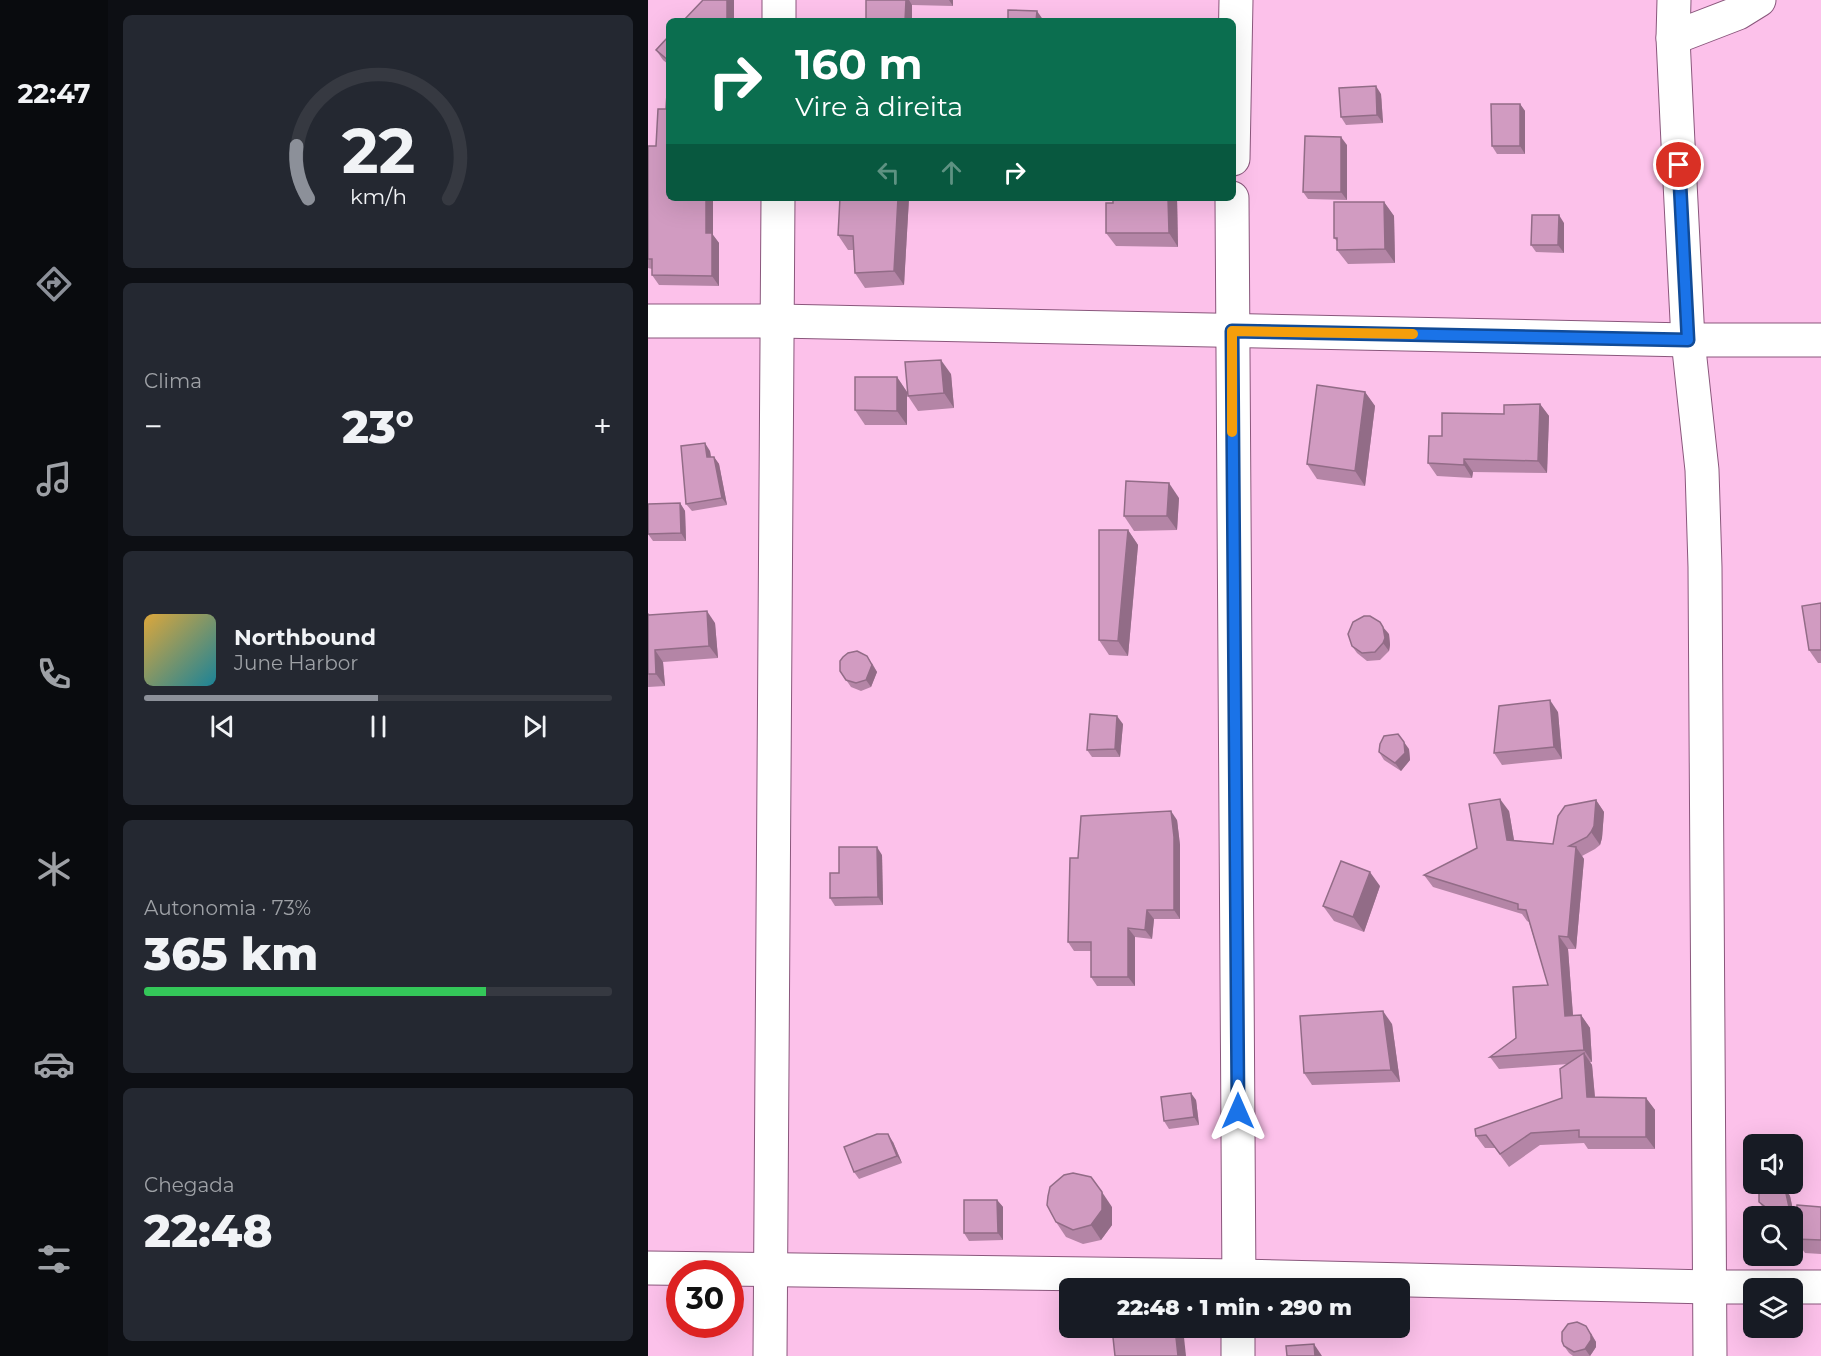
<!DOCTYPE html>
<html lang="pt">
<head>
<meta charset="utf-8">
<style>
  body { margin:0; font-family:Montserrat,sans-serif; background:#242831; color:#f1f3f6; height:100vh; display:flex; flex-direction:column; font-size:22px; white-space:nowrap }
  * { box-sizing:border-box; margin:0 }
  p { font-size:20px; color:#9ea1a6 }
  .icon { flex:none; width:33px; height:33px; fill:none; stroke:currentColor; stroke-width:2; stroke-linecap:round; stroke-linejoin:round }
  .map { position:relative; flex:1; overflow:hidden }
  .panel { display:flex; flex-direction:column; gap:15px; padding:15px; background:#0d0f14; width:540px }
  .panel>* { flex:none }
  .guide { position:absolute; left:18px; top:18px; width:570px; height:183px; border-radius:9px; box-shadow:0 6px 24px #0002; background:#0b6e4f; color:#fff; overflow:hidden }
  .fabs { position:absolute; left:1095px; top:1134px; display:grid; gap:12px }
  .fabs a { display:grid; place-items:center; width:60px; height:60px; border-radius:9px; background:#171b24; box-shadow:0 6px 24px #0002; font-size:30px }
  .speed { position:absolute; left:18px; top:1260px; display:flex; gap:12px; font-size:30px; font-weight:700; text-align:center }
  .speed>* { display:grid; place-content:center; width:78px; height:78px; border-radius:50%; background:#171b24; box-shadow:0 6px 24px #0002; line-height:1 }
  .speed .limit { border:9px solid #d22; background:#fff; color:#111 }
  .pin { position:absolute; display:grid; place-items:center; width:51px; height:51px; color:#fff; margin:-26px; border:3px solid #fff; border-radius:50%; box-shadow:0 2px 6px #0007 }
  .me { position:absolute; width:66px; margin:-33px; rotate:0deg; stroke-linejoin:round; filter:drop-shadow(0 0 4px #0008) }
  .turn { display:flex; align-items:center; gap:21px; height:126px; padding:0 30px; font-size:27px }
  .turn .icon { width:78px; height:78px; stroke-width:2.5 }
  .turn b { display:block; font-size:42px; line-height:51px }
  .lanes { display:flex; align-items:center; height:57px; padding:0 30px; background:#0003; justify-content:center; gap:30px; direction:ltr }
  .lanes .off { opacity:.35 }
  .big { font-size:45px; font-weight:800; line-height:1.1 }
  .panel .card { flex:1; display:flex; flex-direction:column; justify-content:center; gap:9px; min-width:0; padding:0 21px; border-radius:9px; background:#242831 }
  .panel .dial { align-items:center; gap:0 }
  .dial svg { height:156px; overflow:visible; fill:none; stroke:#363941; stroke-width:7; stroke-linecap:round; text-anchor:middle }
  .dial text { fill:#f1f3f6; stroke:none }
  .song { display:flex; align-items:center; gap:18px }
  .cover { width:72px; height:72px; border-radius:9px; background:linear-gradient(135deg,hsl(40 70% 55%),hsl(190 70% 35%)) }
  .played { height:6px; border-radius:3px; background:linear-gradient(90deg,#8c9099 50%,#363941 50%) }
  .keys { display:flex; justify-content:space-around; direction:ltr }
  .heat { display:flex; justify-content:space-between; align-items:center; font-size:33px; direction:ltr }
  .charge { height:9px; border-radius:4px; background:linear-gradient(90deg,#34c759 73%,#363941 0) }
  .trip { position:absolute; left:411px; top:1278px; width:351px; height:60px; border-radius:9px; background:#171b24; box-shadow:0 6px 24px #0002; font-weight:800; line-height:60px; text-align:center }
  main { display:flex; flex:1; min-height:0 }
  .dock { display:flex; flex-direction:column; width:108px; justify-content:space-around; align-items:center; background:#090b0e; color:#9ea1a6 }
  .dock .icon { width:42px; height:42px }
  .dock .current { color:#8c9099 }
  .dock b { font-size:27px; color:#f1f3f6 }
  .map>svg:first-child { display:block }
</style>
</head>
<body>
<main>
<nav class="dock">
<b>22:47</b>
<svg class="icon current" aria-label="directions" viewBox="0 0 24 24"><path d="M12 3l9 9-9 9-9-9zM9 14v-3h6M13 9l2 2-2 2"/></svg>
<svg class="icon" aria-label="music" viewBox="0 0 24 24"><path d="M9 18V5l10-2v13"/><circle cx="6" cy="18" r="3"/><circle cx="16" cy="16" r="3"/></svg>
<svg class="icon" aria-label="phone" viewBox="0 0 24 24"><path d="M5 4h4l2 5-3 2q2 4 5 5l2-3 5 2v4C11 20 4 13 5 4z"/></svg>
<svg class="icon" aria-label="climate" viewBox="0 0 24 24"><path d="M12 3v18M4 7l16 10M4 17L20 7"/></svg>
<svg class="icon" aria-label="car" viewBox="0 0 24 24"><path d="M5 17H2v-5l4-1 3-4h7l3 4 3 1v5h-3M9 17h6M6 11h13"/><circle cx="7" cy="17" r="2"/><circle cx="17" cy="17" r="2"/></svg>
<svg class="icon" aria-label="filters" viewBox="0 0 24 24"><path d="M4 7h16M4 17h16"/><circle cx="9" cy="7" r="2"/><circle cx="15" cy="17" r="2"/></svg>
</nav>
<section class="panel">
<div class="card dial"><svg viewBox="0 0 100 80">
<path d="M14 69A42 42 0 1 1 86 69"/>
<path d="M14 69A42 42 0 0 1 8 42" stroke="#8c9099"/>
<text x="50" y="56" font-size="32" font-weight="700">22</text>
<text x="50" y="72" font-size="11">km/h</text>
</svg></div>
<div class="card"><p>Clima</p>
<div class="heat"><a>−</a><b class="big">23°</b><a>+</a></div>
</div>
<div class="card">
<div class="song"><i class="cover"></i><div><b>Northbound</b><p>June Harbor</p></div></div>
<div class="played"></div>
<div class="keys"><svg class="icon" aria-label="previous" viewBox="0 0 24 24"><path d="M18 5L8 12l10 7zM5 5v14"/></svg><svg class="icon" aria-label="pause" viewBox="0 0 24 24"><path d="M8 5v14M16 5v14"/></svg><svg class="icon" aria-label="next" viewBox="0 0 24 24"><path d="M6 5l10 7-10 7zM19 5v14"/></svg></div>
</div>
<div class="card"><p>Autonomia · 73%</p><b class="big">365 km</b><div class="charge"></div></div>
<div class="card"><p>Chegada</p><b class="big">22:48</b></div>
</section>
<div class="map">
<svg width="1173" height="1356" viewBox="0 0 1173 1356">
  <rect width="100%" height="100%" fill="#fcc1ea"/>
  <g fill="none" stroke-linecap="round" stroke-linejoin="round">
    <defs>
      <g id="minor">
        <path d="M1026,0L1025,38L1030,143L1040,340L1054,470L1057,567L1062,1356"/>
        <path d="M131,21V0"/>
        <path d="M1025,38L1090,13L1111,0"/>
        <path d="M585,159L588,0"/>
        <path d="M584,198L591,1288"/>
        <path d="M0,321H130L1040,340H1173"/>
        <path d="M0,1268L591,1276L1062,1287H1173"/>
        <path d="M122,1356L130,198"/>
        <path d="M590,1356V1328"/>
      </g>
    </defs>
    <use href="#minor" stroke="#8a577c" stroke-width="35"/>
    <use href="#minor" stroke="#fff" stroke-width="33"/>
  </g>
  <g fill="#b485a6">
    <path d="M218,0H305V6L264,5V21H216L218,19Z"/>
    <path d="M21,36V198H65V235L71,243V286L11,285L4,275V269L0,268V146H8L18,109L21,65L15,60L8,50Z"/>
    <path d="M733,94L735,123L698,125L693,117Z"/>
    <path d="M872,104L877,111V154H849L844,146Z"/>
    <path d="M699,145V200L660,199L655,192Z"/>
    <path d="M261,198L256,285L217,288L207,273L205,250H200L190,235Z"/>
    <path d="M529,198L530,247L468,246L458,233L465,203Z"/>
    <path d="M736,202L746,216L747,263L700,264L689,250V241L686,238Z"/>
    <path d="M916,223V253L888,252L883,245Z"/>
    <path d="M303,374L306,408L270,411L260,396Z"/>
    <path d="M249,377L259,392V425H217L207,410Z"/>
    <path d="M717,392L727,406L717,486L669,479L659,464Z"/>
    <path d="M892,404L901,416L899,473L825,472L824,478L789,476L780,463L794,436L856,414Z"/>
    <path d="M62,451L63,457H66L71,464L79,505L44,511L38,504Z"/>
    <path d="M531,498L529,530L486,531L476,516Z"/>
    <path d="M32,503L37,511L38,541H5L0,534Z"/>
    <path d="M480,530L490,545L480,656L461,655L451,640Z"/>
    <path d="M1173,603V663H1170L1161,650Z"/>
    <path d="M0,614L1,615L67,623L70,658L15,662L17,686L0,687Z"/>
    <path d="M741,634L742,645L741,651L732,660L719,661L709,653L704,646Z"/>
    <path d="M224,663L229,672L223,687L213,691L203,687L192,671Z"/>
    <path d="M910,712L914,759L854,765L846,753Z"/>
    <path d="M475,724L472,757H444L439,750Z"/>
    <path d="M761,749L762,760L753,771L736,760L731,752Z"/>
    <path d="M948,800L956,812L954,838L952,845L947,849L934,856L936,859L928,949H920L925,1016L933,1015L942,1028L944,1062H942L944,1065L947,1097L998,1098L1007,1110V1149H940L936,1143L892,1145L861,1167L847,1148H837L828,1136L914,1098L920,1064L851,1069L842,1057L868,1038L900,985L881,922L879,921L874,914L785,887L776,875L829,848L861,811L866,840L905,844Z"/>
    <path d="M529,820L532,845V919H506L504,939L487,937V986H449L443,977V951H426L420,942L430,858Z"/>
    <path d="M234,855L235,905L187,906L182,898L191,873Z"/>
    <path d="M732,886L716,932L686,921L675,906Z"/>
    <path d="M744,1024L752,1082L664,1085L656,1073Z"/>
    <path d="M548,1100L551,1125L521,1129L516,1121Z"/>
    <path d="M245,1142L254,1163L211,1179L206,1172Z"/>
    <path d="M1137,1189L1142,1196L1146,1215L1125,1216L1116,1209L1111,1202Z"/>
    <path d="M349,1200L355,1207V1240L321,1241L316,1233Z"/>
    <path d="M464,1207V1225L453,1240L435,1244L418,1237L408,1222Z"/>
    <path d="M1173,1207V1254L1157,1253L1147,1239Z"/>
    <path d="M943,1333L948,1342V1347L942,1356H925L921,1353L916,1346Z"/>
  </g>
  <g fill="#926c87">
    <rect x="79" y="0" width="7" height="21"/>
    <path d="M258,0H261L264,5V21H257Z"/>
    <path d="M301,0H305V6Z"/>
    <path d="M389,11L396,21H388Z"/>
    <path d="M728,86L733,94L735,123L729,115Z"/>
    <path d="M872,104L877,111V154L872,146Z"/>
    <path d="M693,137L699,145V200L693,192Z"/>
    <path d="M58,198H65V235L71,243V286L64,276L58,233Z"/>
    <path d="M250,198H261L256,285L246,271Z"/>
    <path d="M520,198H529L530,247L521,233Z"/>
    <path d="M736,202L746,216L747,263L737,249Z"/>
    <path d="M911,215L916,223V253L910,245Z"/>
    <path d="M293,360L303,374L306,408L296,393Z"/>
    <path d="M249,377L259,392V425L249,411Z"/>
    <path d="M717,392L727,406L717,486L707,471Z"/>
    <path d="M892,404L901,416L899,473L890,461Z"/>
    <path d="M57,443L62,451L64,465L59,457Z"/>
    <path d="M66,457L71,464L79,505L74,498Z"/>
    <path d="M816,459L825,472L824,478L816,465Z"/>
    <path d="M521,483L531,498L529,530L519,516Z"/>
    <path d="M32,503L37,511L38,541L33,533Z"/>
    <path d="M480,530L490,545L480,656L470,641Z"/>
    <path d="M59,611L67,623L70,658L61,646Z"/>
    <path d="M735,627L741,634L742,645L741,651L735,643Z"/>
    <path d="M7,650L15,662L17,686L8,674Z"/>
    <path d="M219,656L229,672L223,687L218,680Z"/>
    <path d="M902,700L910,712L914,759L906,747Z"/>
    <path d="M469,716L475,724L472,757L467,749Z"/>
    <path d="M756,742L761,749L762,760L753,771L747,763Z"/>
    <path d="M852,799L861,811L868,852L859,840Z"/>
    <path d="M948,800L956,812L954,838L952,845L943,832Z"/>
    <path d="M523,811L529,820L532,845V919L526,910Z"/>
    <path d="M229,847L234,855L235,905L230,897Z"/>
    <path d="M928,847L936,859L928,949L920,937Z"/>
    <path d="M722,872L732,886L716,932L705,917Z"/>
    <path d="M499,910L506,919L504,939L497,930Z"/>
    <path d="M480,928L487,937V986L480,977Z"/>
    <path d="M911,936L920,949L926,1029L917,1016Z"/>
    <path d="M735,1011L744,1024L752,1082L743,1070Z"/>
    <path d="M933,1015L942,1028L944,1062L936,1050Z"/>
    <path d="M936,1053L944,1065L948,1110L939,1097Z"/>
    <path d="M543,1093L548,1100L551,1125L546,1117Z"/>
    <path d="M998,1098L1007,1110V1149L998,1137Z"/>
    <path d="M240,1134L245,1142L254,1163L249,1156Z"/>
    <path d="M1137,1189L1142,1196L1146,1215L1141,1207Z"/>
    <path d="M454,1192L464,1207V1225L453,1240L443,1225Z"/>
    <path d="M349,1200L355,1207V1240L350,1233Z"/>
    <path d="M938,1326L948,1342V1347L942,1356L937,1349Z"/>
    <path d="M527,1328H535L538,1356H530Z"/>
    <path d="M666,1344L674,1356H667Z"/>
  </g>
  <g fill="#d19bc1" stroke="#926c87" stroke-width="1.5">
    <path d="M55,0H79V21H35Z"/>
    <path d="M218,0H258L257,21H216V19H218Z"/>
    <path d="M360,10L389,11L388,21H360Z"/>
    <path d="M21,36V198H58V233H64V276L4,275V259H0V146H8L10,109H18L21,61L8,50Z"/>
    <path d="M728,86L729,115L693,117L691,88Z"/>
    <path d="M843,104H872V146H844Z"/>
    <path d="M657,136L693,137V192H655Z"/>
    <path d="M192,198H250L246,271L207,273L205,236L190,235Z"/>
    <path d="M465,198H520L521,233H458V203H465Z"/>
    <path d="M686,202H736L737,249L689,250V238H686Z"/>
    <path d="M884,215H911L910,245H883Z"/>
    <path d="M293,360L296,393L260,396L257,362Z"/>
    <path d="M207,377H249V411L207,410Z"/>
    <path d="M669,385L717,392L707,471L659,464Z"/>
    <path d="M892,404L890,461L816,459V465L780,463L781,436H794V413L856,414V405Z"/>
    <path d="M57,443L59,457H66L74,498L38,504L33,446Z"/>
    <path d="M478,481L521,483L519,516H476Z"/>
    <path d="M32,503L33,533L0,534V504Z"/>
    <path d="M451,530H480L470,641L451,640Z"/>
    <path d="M1173,603V650H1161L1154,606Z"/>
    <path d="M59,611L61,646L7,650L8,674H0V614L1,615Z"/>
    <path d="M716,616H722L732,622L735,627L737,638L735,643L727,652L714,653L704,646L700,634L705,622Z"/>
    <path d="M209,651L219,656L224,665L218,680L208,683L198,680L192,671V661L195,657L200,653Z"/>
    <path d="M902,700L906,747L846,753L851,706Z"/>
    <path d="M442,714L469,716L467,749L439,750Z"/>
    <path d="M750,734L756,742L757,753L747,763L731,752L732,744L736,736Z"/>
    <path d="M852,799L859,840L905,844L910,816L917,806L948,800L946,826L943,832L939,837L921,846L928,847L920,937L911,936L917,1016L933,1015L936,1050L842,1057L868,1038L865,987L900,985L878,910L870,909V904L776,875L829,848L821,804Z"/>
    <path d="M523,811L526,837V910H499L497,930L480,928V977H443V942H420L422,858H430L433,816Z"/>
    <path d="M191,847H229L230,897L182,898V873H191Z"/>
    <path d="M693,861L722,872L705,917L675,906Z"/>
    <path d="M735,1011L743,1070L656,1073L652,1016Z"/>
    <path d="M936,1053L939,1097L998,1098V1137H931V1130L883,1133L852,1154L838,1135L828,1136L827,1129L914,1098L912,1069Z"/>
    <path d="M543,1093L546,1117L516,1121L513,1097Z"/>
    <path d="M229,1134H240L249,1156L206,1172L196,1147Z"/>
    <path d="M425,1173L443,1177L454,1192V1210L443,1225L425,1230L408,1222L399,1205L400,1196L402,1187L416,1175Z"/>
    <path d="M1119,1184H1132L1137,1189L1141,1207L1120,1209L1111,1202V1191Z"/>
    <path d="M316,1200H349L350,1233H316Z"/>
    <path d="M1149,1205L1173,1207V1240L1147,1239Z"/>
    <path d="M929,1322L938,1326L943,1335V1340L937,1349L926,1352L916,1346L914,1341V1332L920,1324Z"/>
    <path d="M464,1328H527L530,1356H467Z"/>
    <path d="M666,1344L667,1356H639L638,1346Z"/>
  </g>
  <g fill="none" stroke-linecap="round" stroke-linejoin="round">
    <defs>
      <path id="route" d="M590,1111L584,331L1040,340L1031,165"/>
    </defs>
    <use href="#route" stroke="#114b97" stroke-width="15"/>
    <use href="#route" stroke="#1a73e8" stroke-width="10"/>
    <path stroke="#f59e0b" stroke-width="10" d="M584,432V331L765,334"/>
  </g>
</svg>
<div class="fabs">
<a><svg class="icon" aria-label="sound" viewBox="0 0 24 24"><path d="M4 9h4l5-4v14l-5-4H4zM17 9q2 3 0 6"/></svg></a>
<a><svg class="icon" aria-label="search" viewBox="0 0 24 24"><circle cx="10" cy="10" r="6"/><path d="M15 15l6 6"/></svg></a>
<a><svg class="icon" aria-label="layers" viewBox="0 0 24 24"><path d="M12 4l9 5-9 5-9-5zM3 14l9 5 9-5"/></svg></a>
</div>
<div class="speed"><div class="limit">30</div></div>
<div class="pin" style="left:1031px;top:165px;background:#d93025"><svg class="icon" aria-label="arrive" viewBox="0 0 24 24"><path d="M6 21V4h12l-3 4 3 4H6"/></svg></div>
<svg class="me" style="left:590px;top:1111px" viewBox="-20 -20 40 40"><path d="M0-17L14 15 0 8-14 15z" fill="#1a73e8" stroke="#fff" stroke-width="4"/></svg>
<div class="trip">22:48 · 1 min · 290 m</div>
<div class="guide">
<div class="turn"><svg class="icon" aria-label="right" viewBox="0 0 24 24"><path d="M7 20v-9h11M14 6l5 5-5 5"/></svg><div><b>160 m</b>Vire à direita</div></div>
<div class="lanes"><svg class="icon off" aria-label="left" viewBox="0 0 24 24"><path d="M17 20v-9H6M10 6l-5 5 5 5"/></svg><svg class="icon off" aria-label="ahead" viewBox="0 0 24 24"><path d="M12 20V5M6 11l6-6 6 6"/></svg><svg class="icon" aria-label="right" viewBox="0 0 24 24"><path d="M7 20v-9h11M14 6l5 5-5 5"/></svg></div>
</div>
</div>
</main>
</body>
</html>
